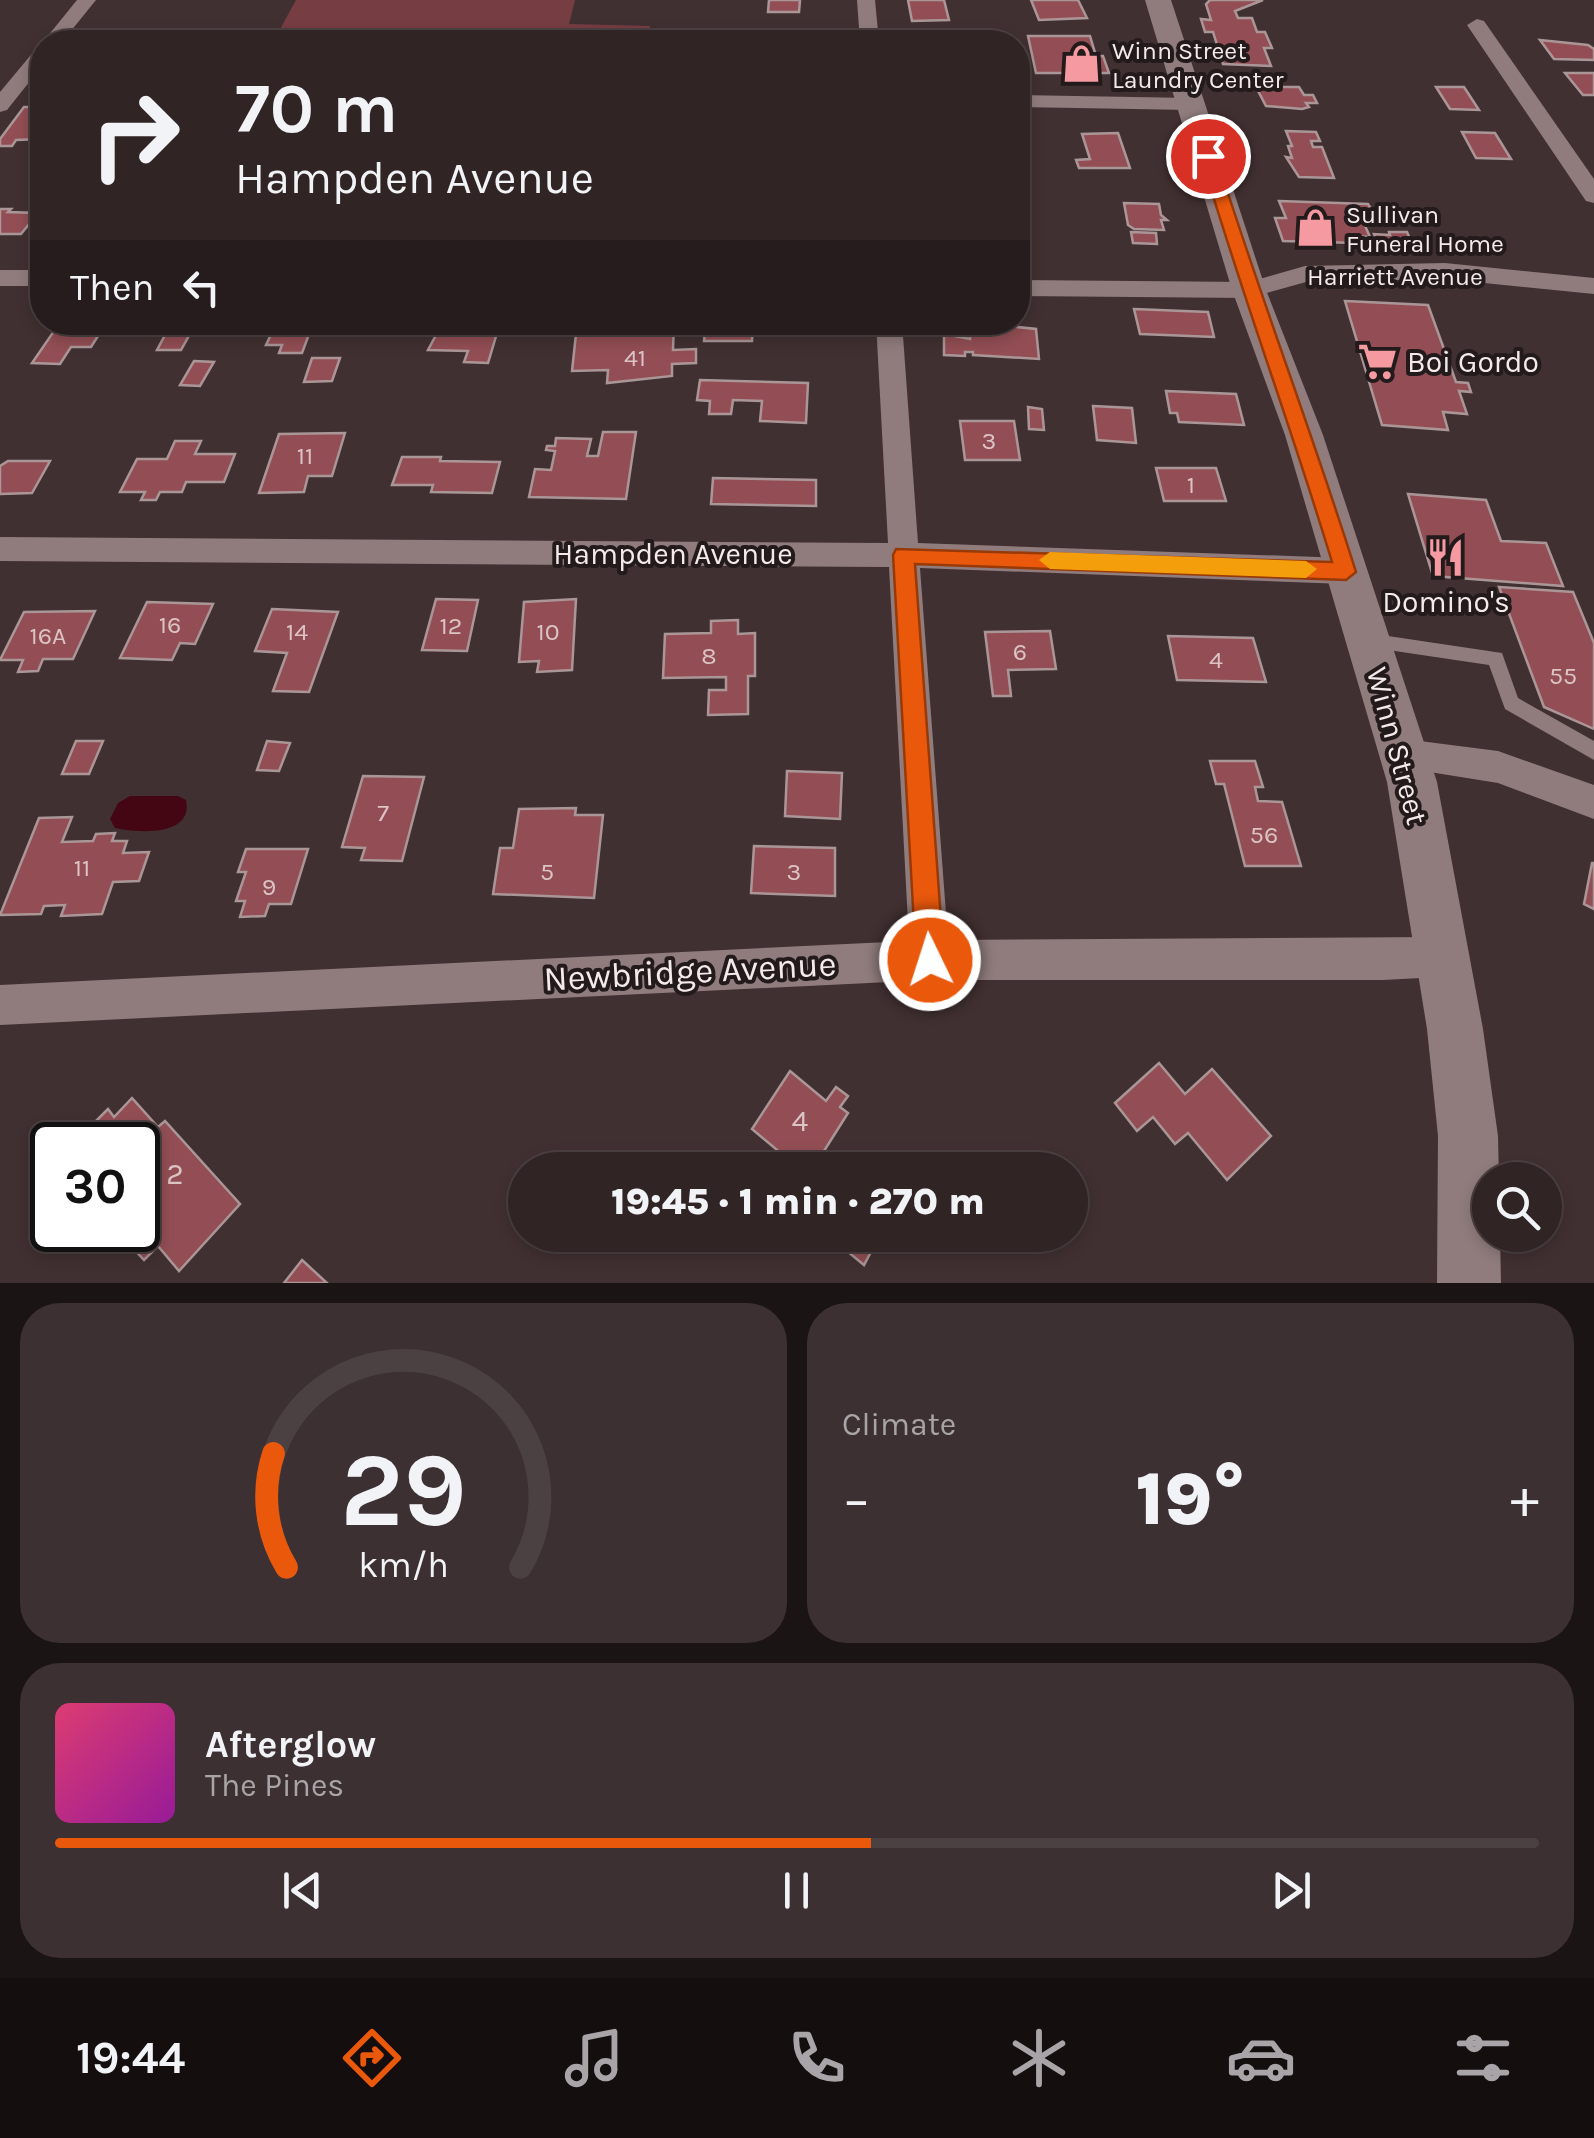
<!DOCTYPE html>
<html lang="en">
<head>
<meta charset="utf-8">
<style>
  body { margin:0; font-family:Karla,sans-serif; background:#3d3032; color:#f1f3f6; height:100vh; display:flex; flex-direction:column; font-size:38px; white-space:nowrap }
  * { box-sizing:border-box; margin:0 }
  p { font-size:32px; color:#a8a4a7 }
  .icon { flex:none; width:55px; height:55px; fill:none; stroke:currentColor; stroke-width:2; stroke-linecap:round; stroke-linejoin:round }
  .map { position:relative; height:1283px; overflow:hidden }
  .panel { display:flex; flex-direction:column; gap:20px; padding:20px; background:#1b1414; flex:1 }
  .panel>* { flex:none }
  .top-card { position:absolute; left:30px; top:30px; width:1000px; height:305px; border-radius:40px; box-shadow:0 5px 15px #0003,0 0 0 2px #4c4142; background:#312425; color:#f1f3f6; overflow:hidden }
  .fabs { position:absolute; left:1472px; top:1162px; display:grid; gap:20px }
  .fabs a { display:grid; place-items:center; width:90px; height:90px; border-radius:50%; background:#312425; box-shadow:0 5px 15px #0003,0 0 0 2px #4c4142; font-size:50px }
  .speed { position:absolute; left:30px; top:1122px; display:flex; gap:20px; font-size:50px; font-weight:700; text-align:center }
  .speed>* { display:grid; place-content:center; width:130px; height:130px; border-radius:50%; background:#312425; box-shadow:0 5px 15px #0003,0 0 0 2px #4c4142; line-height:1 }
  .speed .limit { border:5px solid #111; border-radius:15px; background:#fff; color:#111 }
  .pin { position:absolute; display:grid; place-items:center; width:85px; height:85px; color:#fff; margin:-42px; border:5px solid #fff; border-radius:50%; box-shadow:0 2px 10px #0007 }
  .me { position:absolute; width:110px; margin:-55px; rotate:356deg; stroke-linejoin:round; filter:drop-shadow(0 0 8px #0008) }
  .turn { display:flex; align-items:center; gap:35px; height:210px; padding:0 40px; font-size:45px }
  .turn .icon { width:130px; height:130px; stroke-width:2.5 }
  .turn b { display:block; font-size:70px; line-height:85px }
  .then { display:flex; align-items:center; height:95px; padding:0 40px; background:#0003; gap:20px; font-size:38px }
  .big { font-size:75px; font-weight:800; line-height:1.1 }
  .panel .tile { flex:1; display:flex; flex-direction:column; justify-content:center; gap:15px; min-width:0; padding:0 35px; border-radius:40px; background:#3d3032 }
  .panel .dial { align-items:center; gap:0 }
  .dial svg { height:260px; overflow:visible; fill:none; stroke:#4c4142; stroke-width:7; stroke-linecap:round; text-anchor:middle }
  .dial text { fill:#f1f3f6; stroke:none }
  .song { display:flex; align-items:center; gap:30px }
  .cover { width:120px; height:120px; border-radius:15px; background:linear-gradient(135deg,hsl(340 70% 55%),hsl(300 70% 35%)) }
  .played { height:10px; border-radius:5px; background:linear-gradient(90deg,#ea580c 55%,#4c4142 55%) }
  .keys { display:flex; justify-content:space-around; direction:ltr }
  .heat { display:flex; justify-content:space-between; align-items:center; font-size:55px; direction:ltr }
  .panel .tiles { flex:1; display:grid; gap:20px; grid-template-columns:1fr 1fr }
  .tile:last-child { grid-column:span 2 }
  .trip { position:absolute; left:508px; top:1152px; width:580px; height:100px; border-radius:50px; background:#312425; box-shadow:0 5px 15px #0003,0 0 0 2px #4c4142; font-weight:800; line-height:100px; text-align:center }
  .tabs { display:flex; height:160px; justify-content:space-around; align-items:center; background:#140e0f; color:#a8a4a7 }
  .tabs .icon { width:70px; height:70px }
  .tabs .selected { color:#ea580c }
  .tabs b { font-size:45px; color:#f1f3f6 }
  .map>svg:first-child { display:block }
</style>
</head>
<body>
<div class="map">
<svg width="1594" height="1283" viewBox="0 0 1594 1283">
  <rect width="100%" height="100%" fill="#413031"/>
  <path fill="#763d42" d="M296,0H575L569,24L650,26L647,42H273Z"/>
  <path fill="#430612" d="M130,796H178L186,800C194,837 137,833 115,828L110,819L118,803Z"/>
  <g fill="#924e54" stroke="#ab9697" stroke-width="2.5">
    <path d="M769,0H800L799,12H768Z"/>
    <path d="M908,0H944L949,20L912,21Z"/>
    <path d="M1031,0H1078L1087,18L1039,20Z"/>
    <path d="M1210,0H1263L1235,11L1238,18H1252L1257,32H1265L1272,48H1264L1271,66L1223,64L1213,32H1205L1201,19L1211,20L1206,4Z"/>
    <path d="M1028,36H1090L1096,56H1103L1109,73H1036Z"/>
    <path d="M1540,40L1588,45L1594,49V60L1554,59Z"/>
    <path d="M1565,73H1594V95H1583Z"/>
    <path d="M1236,80H1263L1266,87H1299L1304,95H1313L1317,103H1306L1309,107L1302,109L1266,106L1257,89H1240Z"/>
    <path d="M1436,87H1464L1479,110L1450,109Z"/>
    <path d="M24,107H42V139L16,140L12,146H0V139Z"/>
    <path d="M1286,131L1316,132L1320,141H1311L1313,147H1322L1334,178L1299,177L1286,157L1292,158L1288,146H1292Z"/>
    <path d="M1462,132L1495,133L1511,159L1476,158Z"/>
    <path d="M1118,133L1130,168H1079L1076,160L1090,159L1082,134Z"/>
    <path d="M1279,201L1368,204L1372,210H1358L1370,237L1353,236L1356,243L1283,241L1275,218H1286Z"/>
    <path d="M1124,203L1159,204L1161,215L1167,220H1161L1164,230L1134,229L1128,225Z"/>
    <path d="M0,209H11L8,212L38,213L21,234H0Z"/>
    <path d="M1131,232L1156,233L1157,244L1133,243Z"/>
    <path d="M1389,232H1407L1416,252L1381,251L1374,234L1390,235Z"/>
    <path d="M1345,301L1428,305L1456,382L1468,383L1471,392L1459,391L1467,414L1443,412L1448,430L1382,425Z"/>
    <path d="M1134,309L1208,312L1214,337L1140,334Z"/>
    <path d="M68,322H107L91,347H71L60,364L32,363L54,331L61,332Z"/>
    <path d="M132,322H206L200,335L190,334L181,350H157L165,335L126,333Z"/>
    <path d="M277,322H320L317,329H311L302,353H279L282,345H266Z"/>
    <path d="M443,322L500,323L488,363L464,362L468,351L428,350Z"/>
    <path d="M706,322H753L752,341H704Z"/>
    <path d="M970,322L1036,329L1039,359L973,355V352H965V356L944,355V334L970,339Z"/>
    <path d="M674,323L673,350L696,349V363L672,364V376L607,383L608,370L572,371L576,334L602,333L603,325Z"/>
    <path d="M312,358H340L332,381L304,382Z"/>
    <path d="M194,361L214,362L200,386L180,385Z"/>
    <path d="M700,380L808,383L806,423L760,421L762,401L733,400L731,414H709L710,401L697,400Z"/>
    <path d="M1166,391L1236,394L1244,425L1179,422L1177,413H1170Z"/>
    <path d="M1093,406L1132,408L1136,443L1097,440Z"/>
    <path d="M1028,407L1042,409L1044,430L1029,429Z"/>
    <path d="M960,421H1014L1020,460H965Z"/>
    <path d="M603,432H636L626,499L529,497L535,469L551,470L555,451L546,450L547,446H555L556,438L591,439L587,456H598Z"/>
    <path d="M345,433L332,476H308L304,492L259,493L279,434Z"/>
    <path d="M175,441H201L195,454H235L224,482H186L182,492H160L156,500H141L145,492H120L137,459H167Z"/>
    <path d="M402,457H441L440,461L500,462L492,493L431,492L433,485H392Z"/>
    <path d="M8,461H50L32,493L0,494V466Z"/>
    <path d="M1156,468H1216L1226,501H1164Z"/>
    <path d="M713,478L816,480V506L711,504Z"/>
    <path d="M1408,494L1486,500L1501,541L1546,543L1563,586L1433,576Z"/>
    <path d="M1499,587L1573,592L1594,643V729L1544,707Z"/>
    <path d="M436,599L478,600L467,651L422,650Z"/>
    <path d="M576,599L572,670L537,672L539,661L519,662L524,602Z"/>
    <path d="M147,602L213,604L195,644L180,643L172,660L120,658Z"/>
    <path d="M272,609L338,612L309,692L273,691L287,653L255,651Z"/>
    <path d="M95,611L73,659H43L38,671L18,672L23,660H0L24,612Z"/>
    <path d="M738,620V634L755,633V676H748V714L708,715L709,690H726V677L663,678L665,634L711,633V621Z"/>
    <path d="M1050,631L1056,669L1008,670L1011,696H993L985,632Z"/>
    <path d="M1168,636L1253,638L1266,682L1177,680Z"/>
    <path d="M76,741H103L89,774H62Z"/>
    <path d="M267,741L290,743L279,771L257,770Z"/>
    <path d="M1210,761H1255L1263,787H1255L1258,801L1282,802L1301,866H1245L1224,784H1216Z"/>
    <path d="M787,771L842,773L840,819L785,816Z"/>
    <path d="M363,776L424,777L402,861L361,860L365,848L342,847Z"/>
    <path d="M576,808L575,815H603L594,898L493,894L500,848H513L519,809Z"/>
    <path d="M72,817L62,842L93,841L96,834L115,833L112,841H127L123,853L149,852L139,881L113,882L102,914L61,916L65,905L44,906L41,914L0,915L39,818Z"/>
    <path d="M754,846L835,848V896L751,893Z"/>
    <path d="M246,849H308L291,904H269L265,916L240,917L245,901H236L246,872H238Z"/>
    <path d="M1592,863H1594V909L1584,904Z"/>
    <path d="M1159,1063L1185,1094L1212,1069L1271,1136L1227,1180L1188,1133L1175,1144L1153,1117L1137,1131L1115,1103Z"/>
    <path d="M790,1071L826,1101L836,1087L848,1096L840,1107L848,1113L812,1170H801L752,1129Z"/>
    <path d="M132,1098L158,1127L165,1121L240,1204L179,1271L158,1246L144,1260L130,1245L141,1233L138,1229V1145H72L108,1109L114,1117Z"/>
    <path d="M840,1235H880L864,1265L836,1242Z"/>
    <path d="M302,1260L327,1283H284Z"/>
  </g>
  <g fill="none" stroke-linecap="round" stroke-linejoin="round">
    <path fill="#907c7d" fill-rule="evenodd" d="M1368,633L1502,653L1518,698L1594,741V760L1505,709L1489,665L1368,647L1362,645L1359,640L1362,635Z"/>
    <g fill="#907c7d" fill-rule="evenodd">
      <path d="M77,0H96L62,42H43Z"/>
      <path d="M857,0H875L879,42H860Z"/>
      <path d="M1477,19L1484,21L1594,179V203L1586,201L1467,25Z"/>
      <path d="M42,48V66L7,110L0,112V92L35,50Z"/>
      <path d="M1018,95L1191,98L1201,104L1191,110L1018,107Z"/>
      <path d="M1445,263L1594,278V294L1445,279L1306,282L1249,298L1018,296V280L1249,282L1305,266Z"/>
      <rect x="0" y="270" width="42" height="16"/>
      <path d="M876,322H902L918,543L1345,558L1356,562L1360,571L1356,580L1345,584L920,568L948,940L1441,937L1455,943L1461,957L1455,971L1441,977L1383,980H930L0,1025V985L909,941L889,567L0,561V537L888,543Z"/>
      <path d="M1404,739L1498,751L1594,785V819L1498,783L1392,766L1387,755L1392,744Z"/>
    </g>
    <path fill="#907c7d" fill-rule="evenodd" d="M1145,0H1171L1266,290L1323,435L1437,782L1483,1029L1498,1136L1499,1180H1490V1235H1500L1501,1283H1437L1438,1136L1427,1029L1387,782L1285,435L1232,290Z"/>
  </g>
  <path fill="#ea580c" stroke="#983908" stroke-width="2.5" d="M1208,151L1216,156C1260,296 1312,432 1356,572L1346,580L915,564L944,960L939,969L930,974L920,969L916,960L893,555L896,549L1332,562C1291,426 1241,293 1201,156Z"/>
  <path fill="#f59e0b" d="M1050,552L1306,561L1317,569L1306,578L1050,569L1039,560Z"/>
  <defs>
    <symbol id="shop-bare" viewBox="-9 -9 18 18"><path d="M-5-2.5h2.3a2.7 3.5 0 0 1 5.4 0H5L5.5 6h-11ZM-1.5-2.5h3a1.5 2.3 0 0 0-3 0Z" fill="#f49aa0" stroke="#221a1b" stroke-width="2.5" paint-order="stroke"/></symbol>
    <symbol id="supermarket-bare" viewBox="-9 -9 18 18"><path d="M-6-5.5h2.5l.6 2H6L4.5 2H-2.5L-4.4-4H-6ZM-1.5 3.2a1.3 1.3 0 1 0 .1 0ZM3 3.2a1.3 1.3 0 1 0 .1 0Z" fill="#f49aa0" stroke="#221a1b" stroke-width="2.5" paint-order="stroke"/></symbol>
    <symbol id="restaurant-bare" viewBox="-9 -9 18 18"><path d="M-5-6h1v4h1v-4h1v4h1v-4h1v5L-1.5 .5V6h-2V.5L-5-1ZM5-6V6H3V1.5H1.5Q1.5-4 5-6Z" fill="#f49aa0" stroke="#221a1b" stroke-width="2.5" paint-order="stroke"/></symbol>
  </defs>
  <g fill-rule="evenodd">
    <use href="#shop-bare" x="1054" y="36" width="55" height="55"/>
    <use href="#shop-bare" x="1288" y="200" width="55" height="55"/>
    <use href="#supermarket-bare" x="1350" y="334" width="55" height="55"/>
    <use href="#restaurant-bare" x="1418" y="530" width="55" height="55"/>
  </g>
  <g text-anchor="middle" stroke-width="8" stroke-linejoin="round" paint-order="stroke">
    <g font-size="25" fill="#f5eaea" stroke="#221a1b" text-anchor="start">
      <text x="1112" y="59">Winn Street<tspan x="1112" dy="29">Laundry Center</tspan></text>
      <text x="1346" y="223">Sullivan<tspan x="1346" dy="29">Funeral Home</tspan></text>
    </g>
    <g font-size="25" fill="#f5eaea" stroke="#221a1b">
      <text x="1395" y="285">Harriett Avenue</text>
    </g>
    <g font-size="25" fill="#dcc3c4">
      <text x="635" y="366">41</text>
      <text x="989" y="449">3</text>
      <text x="305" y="464">11</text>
      <text x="1191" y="493">1</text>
      <text x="170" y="633">16</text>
      <text x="451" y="634">12</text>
      <text x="297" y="640">14</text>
      <text x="548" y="640">10</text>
      <text x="48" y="644">16A</text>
      <text x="1020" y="660">6</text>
      <text x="709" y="664">8</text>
      <text x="1216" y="668">4</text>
      <text x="1563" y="684">55</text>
      <text x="383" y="821">7</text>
      <text x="1264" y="843">56</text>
      <text x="82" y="876">11</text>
      <text x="547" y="880">5</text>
      <text x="794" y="880">3</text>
      <text x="269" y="895">9</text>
    </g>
    <g font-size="30" fill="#f5eaea" stroke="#221a1b" text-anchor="start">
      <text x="1407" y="372">Boi Gordo</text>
      <text x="1446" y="612" text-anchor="middle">Domino's</text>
    </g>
    <g font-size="30" fill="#f5eaea" stroke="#221a1b">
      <text x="673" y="564">Hampden Avenue</text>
      <text transform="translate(1397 746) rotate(75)" y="10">Winn Street</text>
    </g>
    <g font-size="30" fill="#dcc3c4">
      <text x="800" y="1131">4</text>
      <text x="175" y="1184">2</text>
    </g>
    <g font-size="35" fill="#f5eaea" stroke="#221a1b">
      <text transform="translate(690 971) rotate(-3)" y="12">Newbridge Avenue</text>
    </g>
  </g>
</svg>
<div class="fabs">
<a><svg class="icon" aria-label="search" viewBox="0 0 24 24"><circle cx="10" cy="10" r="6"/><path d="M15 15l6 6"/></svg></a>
</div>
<div class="speed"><div class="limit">30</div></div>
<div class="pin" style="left:1208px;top:156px;background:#d93025"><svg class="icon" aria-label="arrive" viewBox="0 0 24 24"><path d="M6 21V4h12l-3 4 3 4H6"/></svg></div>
<svg class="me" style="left:930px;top:960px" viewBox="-20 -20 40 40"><circle r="17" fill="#ea580c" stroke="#fff" stroke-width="3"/><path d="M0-11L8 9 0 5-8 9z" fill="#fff"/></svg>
<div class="trip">19:45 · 1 min · 270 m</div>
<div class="top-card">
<div class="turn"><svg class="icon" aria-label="right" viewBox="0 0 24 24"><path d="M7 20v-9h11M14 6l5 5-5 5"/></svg><div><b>70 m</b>Hampden Avenue</div></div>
<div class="then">Then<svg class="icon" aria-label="left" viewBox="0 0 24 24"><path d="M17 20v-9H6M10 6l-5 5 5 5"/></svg></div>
</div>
</div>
<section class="panel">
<div class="tiles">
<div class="tile dial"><svg viewBox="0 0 100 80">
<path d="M14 69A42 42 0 1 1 86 69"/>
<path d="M14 69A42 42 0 0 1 10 34" stroke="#ea580c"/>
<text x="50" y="56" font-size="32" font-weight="700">29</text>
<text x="50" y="72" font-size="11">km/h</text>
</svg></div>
<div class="tile"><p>Climate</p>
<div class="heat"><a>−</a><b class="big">19°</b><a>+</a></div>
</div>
<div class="tile">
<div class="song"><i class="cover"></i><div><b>Afterglow</b><p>The Pines</p></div></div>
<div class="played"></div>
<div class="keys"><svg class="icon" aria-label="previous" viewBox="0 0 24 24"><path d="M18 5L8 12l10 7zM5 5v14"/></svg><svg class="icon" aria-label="pause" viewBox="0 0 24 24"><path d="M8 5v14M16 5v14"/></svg><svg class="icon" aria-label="next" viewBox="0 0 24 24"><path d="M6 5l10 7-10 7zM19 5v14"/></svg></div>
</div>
</div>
</section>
<nav class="tabs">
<b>19:44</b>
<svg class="icon selected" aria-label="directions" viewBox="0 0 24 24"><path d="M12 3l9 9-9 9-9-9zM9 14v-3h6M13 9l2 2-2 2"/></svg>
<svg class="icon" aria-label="music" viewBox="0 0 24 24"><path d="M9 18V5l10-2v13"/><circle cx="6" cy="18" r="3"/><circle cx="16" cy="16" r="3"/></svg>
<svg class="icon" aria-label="phone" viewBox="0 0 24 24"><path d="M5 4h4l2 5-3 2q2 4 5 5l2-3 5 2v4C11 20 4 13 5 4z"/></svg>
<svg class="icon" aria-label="climate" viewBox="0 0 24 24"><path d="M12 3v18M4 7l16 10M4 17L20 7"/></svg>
<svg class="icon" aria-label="car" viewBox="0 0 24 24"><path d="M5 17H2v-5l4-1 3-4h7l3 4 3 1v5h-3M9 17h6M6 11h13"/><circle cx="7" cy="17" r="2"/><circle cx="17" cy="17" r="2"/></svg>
<svg class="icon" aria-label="filters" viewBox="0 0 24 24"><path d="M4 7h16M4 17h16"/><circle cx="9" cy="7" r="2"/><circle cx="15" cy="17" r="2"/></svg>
</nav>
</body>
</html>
